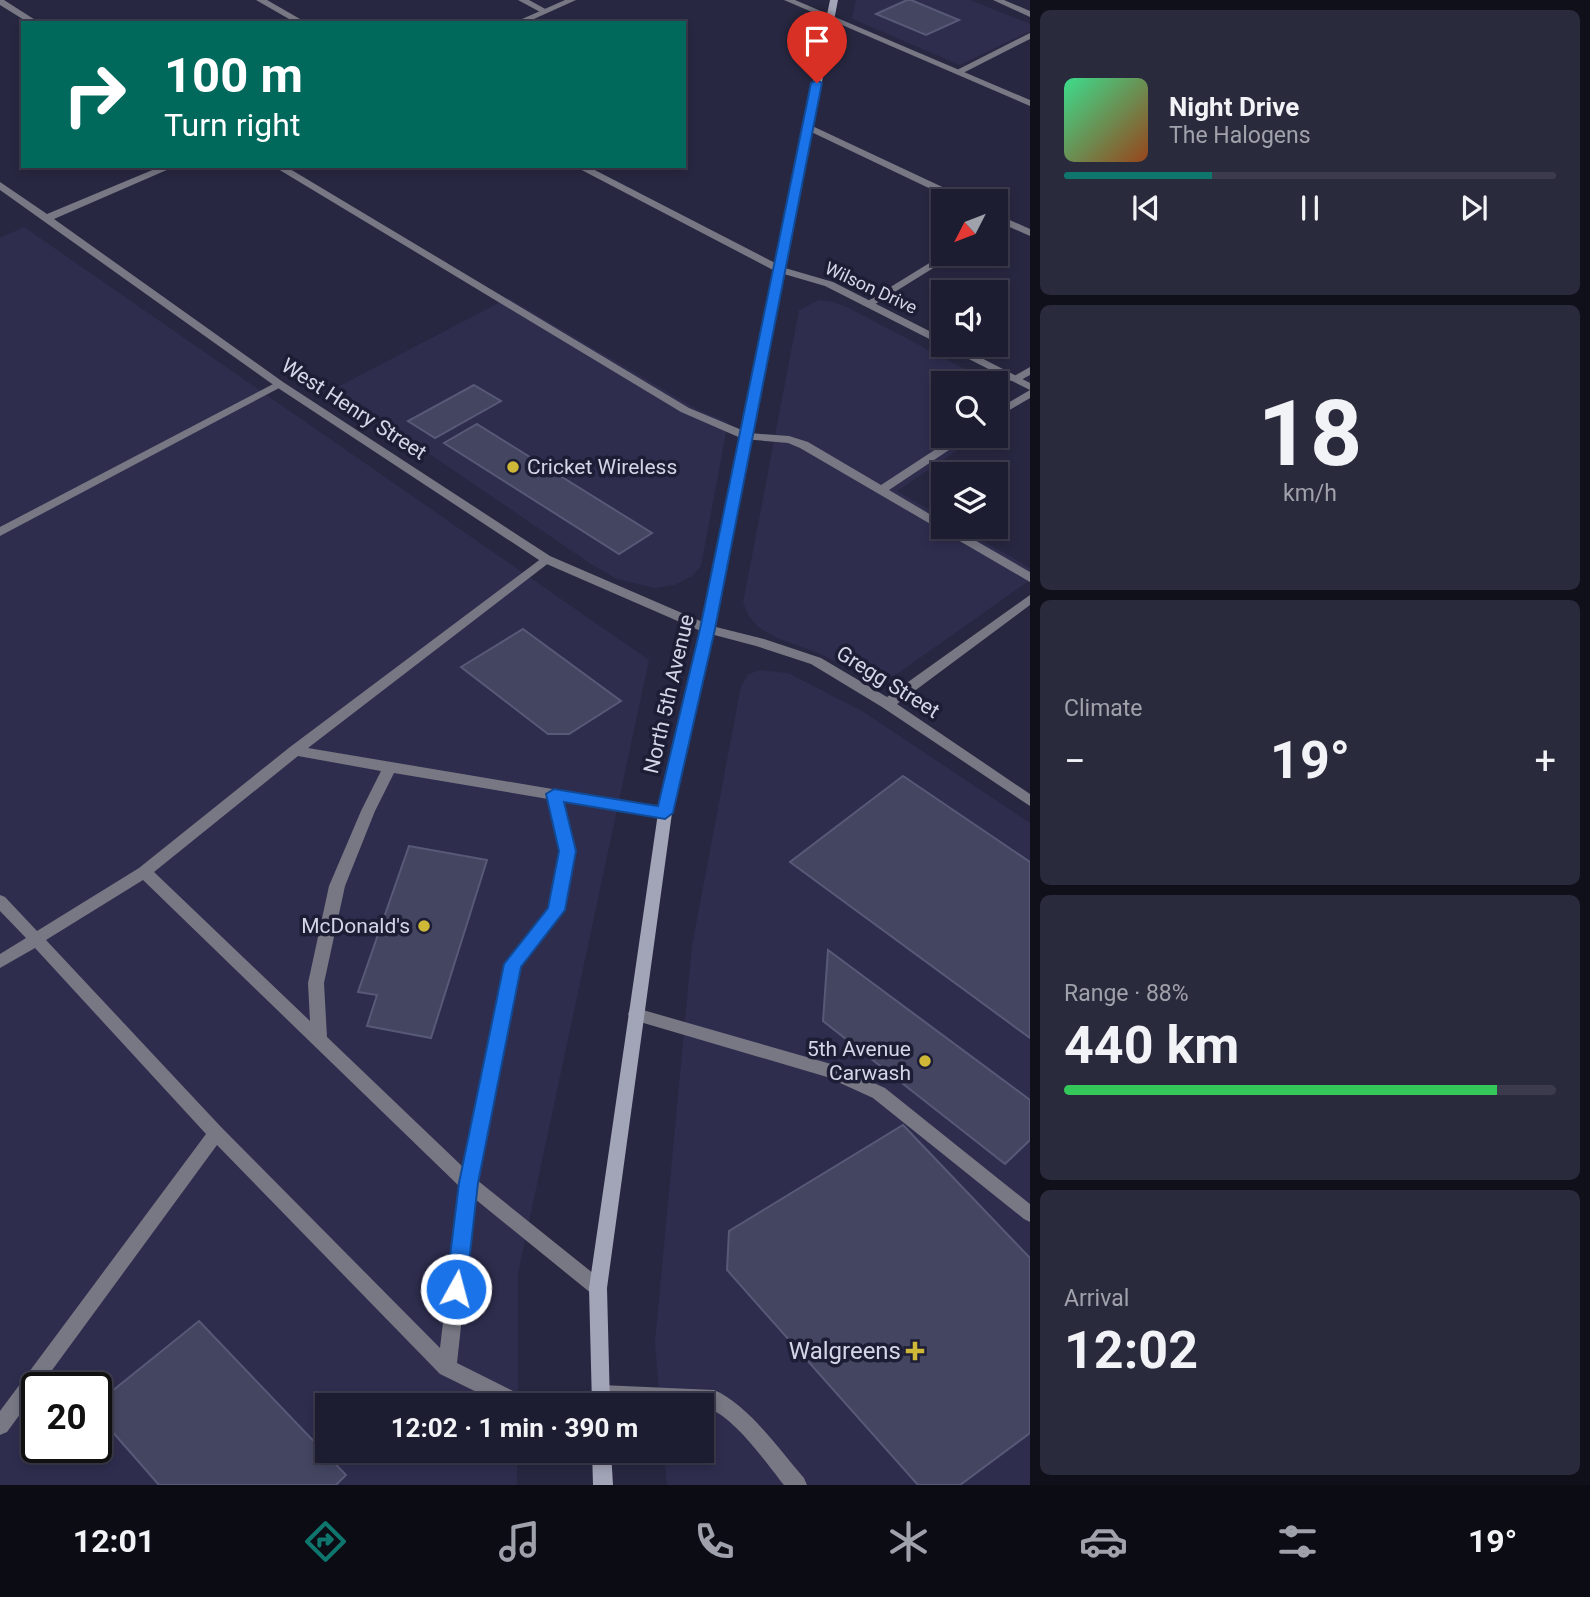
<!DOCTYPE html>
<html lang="en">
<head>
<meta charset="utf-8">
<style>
  body { margin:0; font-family:Roboto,sans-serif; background:#2a2a3d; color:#f1f3f6; height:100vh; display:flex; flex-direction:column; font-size:26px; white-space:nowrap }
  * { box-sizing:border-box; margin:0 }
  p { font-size:23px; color:#a0a2ab }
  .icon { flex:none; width:38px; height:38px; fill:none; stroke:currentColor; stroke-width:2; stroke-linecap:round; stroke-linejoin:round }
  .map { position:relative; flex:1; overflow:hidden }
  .details { display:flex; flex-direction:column; gap:10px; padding:10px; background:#10101b; width:560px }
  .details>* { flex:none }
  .guide { position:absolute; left:21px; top:21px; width:665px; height:147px; border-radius:0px; box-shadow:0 4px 10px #0003,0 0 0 2px #3b3b4d; background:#00695c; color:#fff; overflow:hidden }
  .needle { width:46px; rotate:228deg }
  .buttons { position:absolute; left:931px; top:189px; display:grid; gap:14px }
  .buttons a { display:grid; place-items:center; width:77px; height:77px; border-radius:0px; background:#1d1d31; box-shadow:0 4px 10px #0003,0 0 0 2px #3b3b4d; font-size:35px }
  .speed { position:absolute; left:21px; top:1372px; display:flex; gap:14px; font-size:35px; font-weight:700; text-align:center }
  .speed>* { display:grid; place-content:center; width:91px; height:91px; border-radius:50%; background:#1d1d31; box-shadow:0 4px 10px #0003,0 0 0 2px #3b3b4d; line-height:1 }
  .speed .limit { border:4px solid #111; border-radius:10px; background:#fff; color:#111 }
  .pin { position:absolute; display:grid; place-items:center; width:60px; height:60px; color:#fff; margin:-72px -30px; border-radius:50% 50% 50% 0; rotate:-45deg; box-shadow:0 0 7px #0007 }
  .pin .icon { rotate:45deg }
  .me { position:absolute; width:77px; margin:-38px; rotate:7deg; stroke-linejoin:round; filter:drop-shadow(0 0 5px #0008) }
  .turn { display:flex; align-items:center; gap:24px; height:147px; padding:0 28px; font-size:32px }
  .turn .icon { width:91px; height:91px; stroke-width:2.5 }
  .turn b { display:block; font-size:49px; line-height:60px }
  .big { font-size:52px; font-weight:700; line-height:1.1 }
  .details .widget { flex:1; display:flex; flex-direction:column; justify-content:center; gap:10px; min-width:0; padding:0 24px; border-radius:10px; background:#2a2a3d }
  .details .dial { align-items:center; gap:0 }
  .dial b { font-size:91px; line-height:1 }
  .song { display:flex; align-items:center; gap:21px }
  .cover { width:84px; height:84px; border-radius:10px; background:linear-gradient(135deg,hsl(150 70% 55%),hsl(20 70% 35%)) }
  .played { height:7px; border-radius:4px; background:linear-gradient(90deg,#0f766e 30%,#3b3b4d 30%) }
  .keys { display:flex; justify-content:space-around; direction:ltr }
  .heat { display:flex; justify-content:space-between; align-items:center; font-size:38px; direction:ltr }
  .charge { height:10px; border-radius:5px; background:linear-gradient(90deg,#34c759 88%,#3b3b4d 0) }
  .trip { position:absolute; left:315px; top:1393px; width:399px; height:70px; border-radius:0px; background:#1d1d31; box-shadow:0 4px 10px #0003,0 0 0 2px #3b3b4d; font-weight:700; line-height:70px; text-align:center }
  .menu { display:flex; height:112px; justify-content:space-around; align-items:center; background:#0c0c14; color:#a0a2ab }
  .menu .icon { width:49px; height:49px }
  .menu .selected { color:#0f766e }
  .menu b { font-size:32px; color:#f1f3f6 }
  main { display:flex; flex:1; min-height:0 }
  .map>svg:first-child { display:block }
</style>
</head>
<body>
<main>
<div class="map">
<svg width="1030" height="1485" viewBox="0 0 1030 1485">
  <rect width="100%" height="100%" fill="#272741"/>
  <g fill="#2e2d4e" fill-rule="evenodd">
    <path d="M856,0H970L1030,24V31L960,65L857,21L852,18Z"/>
    <path d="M24,227L649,660L518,1273V1405H327V1451H517V1485H0V238ZM37,1388H96V1447H37Z"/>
    <path d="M508,298L698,410L728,422L701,566L692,576L674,585L655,588L617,579L591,564L334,389Z"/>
    <path d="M819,300L834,302L849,308L991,383H943V436H979L897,491L943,518V527H959L1030,568V580L897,674L883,680L867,677L816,652L777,638L758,627L749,616L743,603L799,310Z"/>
    <path d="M760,670L788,673L862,711L1030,823V1485H667L664,1451H702V1405H660L655,1342L692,946L741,686L749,674Z"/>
  </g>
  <g fill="#444561" stroke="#585977" stroke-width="2">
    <path d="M907,0H911L959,20L926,35L876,14Z"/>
    <path d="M474,385L501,401L435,438L408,421Z"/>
    <path d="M477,424L652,533L619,554L444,443Z"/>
    <path d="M523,629L621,701L569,734H548L461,667Z"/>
    <path d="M903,776L1030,862V1038L790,862Z"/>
    <path d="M409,846L487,860L431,1038L367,1026L377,995L358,992Z"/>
    <path d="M828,950L1030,1100V1140L1005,1164L823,1021Z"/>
    <path d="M903,1125L1030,1258V1433L960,1485H918L727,1270L729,1231Z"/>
    <path d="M199,1321L346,1475L336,1485H159L96,1413V1404Z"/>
  </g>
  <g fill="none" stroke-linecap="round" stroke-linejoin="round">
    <g fill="#777884" fill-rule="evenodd">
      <path d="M0,0H4L40,23H29L0,5Z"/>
      <path d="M518,0H529L549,11L542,13Z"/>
      <path d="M993,0H1004L1030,11V17Z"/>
      <path d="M1030,33V39L961,74L953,72Z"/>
      <path d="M808,124L968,199L969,201H956L805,129L803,127Z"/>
      <path d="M273,166H285L689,408L749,433L789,436L808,442L881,485L956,436H970L889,490L943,522V527H952L1030,572V582L800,448L788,443L743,439L681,412Z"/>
      <path d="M996,214L1030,229V236L996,221Z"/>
      <path d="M944,254H956L872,306H864L863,304Z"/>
      <path d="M1030,367V375L1019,381H1011L1009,379Z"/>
      <path d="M279,381L283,382V386L0,536V527Z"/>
      <path d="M1030,390V398L996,418V410Z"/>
      <path d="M546,555L552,559L550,562L308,748L665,808L670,809L672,813L670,817L665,818L563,801L574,851L565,910L520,966L477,1180L604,1282L607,1288L604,1294L598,1296L592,1294L475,1199L457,1363L529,1399L531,1405H503L440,1374L217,1145L39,1388H37V1391L7,1432L0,1435V1411L206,1134L35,948L0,968V954L26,938L0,911V895L5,897L37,931L139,868L290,747ZM298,756L381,771L361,811L329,886L308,983L310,1021L154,872ZM394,773L548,799L560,851L550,908L505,964L463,1167L327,1037L324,983L345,886L375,811ZM143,880L459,1186L440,1348L222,1128L46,940Z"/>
      <path d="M636,1008L831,1064L885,1088L1030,1204V1222L1024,1219L873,1098L827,1077L630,1019L628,1014L630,1009Z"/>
      <path d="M601,1385L714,1390C748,1404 780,1451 804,1478L807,1485H784C767,1464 729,1409 702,1407V1405L601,1403L594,1400L592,1394L594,1388Z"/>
    </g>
    <g fill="#777884" fill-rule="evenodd">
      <path d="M256,0H267L307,23H296Z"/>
      <path d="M565,0H576L525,23H513Z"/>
      <path d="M784,0H795L1030,100V106Z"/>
      <path d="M162,166H176L54,219L283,382L550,556L712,626L764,639L821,658L887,697L1030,595V605L897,704L1030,794V806L882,707L811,664L756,646L703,632L542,562L275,386L0,190V182L47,214Z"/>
      <path d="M574,166H587L785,268L833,282L943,338V345H956L1030,383V390L825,286L777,272Z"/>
    </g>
    <g fill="#a2a4b8" fill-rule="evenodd">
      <path d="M830,0H838L715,629L672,813L607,1288L610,1405H592L589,1288L658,813L701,629Z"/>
      <path d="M592,1451H611L613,1485H593Z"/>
    </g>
  </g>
  <path fill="#1a73e8" stroke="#114b97" stroke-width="2" d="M817,80L822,83L715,629L673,813L665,819L564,802L576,851L565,910L521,967L478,1183L466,1289L463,1295L456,1298L449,1295L446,1289L459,1183L504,964L548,908L559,851L546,794L554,789L658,806L700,629L811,83Z"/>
  <g fill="#cfb837" stroke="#1d1d36" stroke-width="2.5">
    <circle cx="513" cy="467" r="7"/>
    <circle cx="424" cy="926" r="7"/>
    <circle cx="925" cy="1061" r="7"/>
    <path d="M911.5 1340.5h7v7h7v7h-7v7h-7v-7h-7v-7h7z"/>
  </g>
  <g text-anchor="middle" stroke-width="7" stroke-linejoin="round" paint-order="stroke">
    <g font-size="18" fill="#d4d5e6" stroke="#1d1d36">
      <text transform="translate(871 288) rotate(25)" y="6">Wilson Drive</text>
    </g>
    <g font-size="21" fill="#d4d5e6" stroke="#1d1d36">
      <text transform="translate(354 409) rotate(33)" y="7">West Henry Street</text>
      <text transform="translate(888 682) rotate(32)" y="7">Gregg Street</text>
      <text transform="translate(669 694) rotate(-77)" y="7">North 5th Avenue</text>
    </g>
    <g font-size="21" fill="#d4d5e6" stroke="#1d1d36" text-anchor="end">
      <text x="527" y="474" text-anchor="start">Cricket Wireless</text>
      <text x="410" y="933">McDonald's</text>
      <text x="911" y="1056">5th Avenue<tspan x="911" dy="24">Carwash</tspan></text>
    </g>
    <g font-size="24" fill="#d4d5e6" stroke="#1d1d36" text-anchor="end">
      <text x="901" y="1359">Walgreens</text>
    </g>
  </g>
</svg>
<div class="buttons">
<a><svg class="needle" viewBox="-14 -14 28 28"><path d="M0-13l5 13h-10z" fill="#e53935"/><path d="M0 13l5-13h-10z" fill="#a0a2ab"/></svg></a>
<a><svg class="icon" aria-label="sound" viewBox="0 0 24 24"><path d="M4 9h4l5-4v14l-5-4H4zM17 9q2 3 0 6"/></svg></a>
<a><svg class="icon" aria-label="search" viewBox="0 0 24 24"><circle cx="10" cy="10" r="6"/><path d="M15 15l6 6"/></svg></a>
<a><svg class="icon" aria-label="layers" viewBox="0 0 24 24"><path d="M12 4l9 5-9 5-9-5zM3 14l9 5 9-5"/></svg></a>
</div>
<div class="speed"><div class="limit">20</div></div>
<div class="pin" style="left:817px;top:83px;background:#d93025"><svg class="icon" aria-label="arrive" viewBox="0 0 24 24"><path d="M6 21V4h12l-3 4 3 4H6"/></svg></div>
<svg class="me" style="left:456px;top:1289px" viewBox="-20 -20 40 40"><circle r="17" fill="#1a73e8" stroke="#fff" stroke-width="3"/><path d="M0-11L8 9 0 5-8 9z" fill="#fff"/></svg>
<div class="trip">12:02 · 1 min · 390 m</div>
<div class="guide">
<div class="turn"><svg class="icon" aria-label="right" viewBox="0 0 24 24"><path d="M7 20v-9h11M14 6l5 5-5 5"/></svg><div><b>100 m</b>Turn right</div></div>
</div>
</div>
<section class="details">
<div class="widget">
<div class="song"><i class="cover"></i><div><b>Night Drive</b><p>The Halogens</p></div></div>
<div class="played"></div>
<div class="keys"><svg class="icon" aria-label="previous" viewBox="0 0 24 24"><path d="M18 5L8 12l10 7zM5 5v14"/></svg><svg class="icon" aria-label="pause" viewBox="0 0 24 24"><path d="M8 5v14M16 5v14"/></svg><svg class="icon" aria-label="next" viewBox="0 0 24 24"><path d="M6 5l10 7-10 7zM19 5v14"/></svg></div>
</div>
<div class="widget dial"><b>18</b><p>km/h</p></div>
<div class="widget"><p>Climate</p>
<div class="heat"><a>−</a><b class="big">19°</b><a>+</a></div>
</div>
<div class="widget"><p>Range · 88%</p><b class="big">440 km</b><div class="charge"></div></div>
<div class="widget"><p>Arrival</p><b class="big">12:02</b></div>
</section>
</main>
<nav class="menu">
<b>12:01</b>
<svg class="icon selected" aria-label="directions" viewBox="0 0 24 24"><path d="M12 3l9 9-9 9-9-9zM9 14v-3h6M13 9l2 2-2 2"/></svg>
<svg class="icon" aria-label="music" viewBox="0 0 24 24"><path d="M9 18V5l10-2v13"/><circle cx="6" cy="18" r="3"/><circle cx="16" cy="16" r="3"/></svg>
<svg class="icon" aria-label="phone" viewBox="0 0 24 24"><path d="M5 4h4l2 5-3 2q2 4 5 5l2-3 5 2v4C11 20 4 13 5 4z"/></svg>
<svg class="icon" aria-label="climate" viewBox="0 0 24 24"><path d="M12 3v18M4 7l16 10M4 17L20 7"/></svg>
<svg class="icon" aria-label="car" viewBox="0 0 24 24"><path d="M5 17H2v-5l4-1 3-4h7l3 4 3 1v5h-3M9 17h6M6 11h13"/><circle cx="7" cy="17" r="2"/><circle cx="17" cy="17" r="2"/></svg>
<svg class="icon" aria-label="filters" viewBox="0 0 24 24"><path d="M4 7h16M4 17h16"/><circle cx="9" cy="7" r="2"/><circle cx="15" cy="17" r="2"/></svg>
<b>19°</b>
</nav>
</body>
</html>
